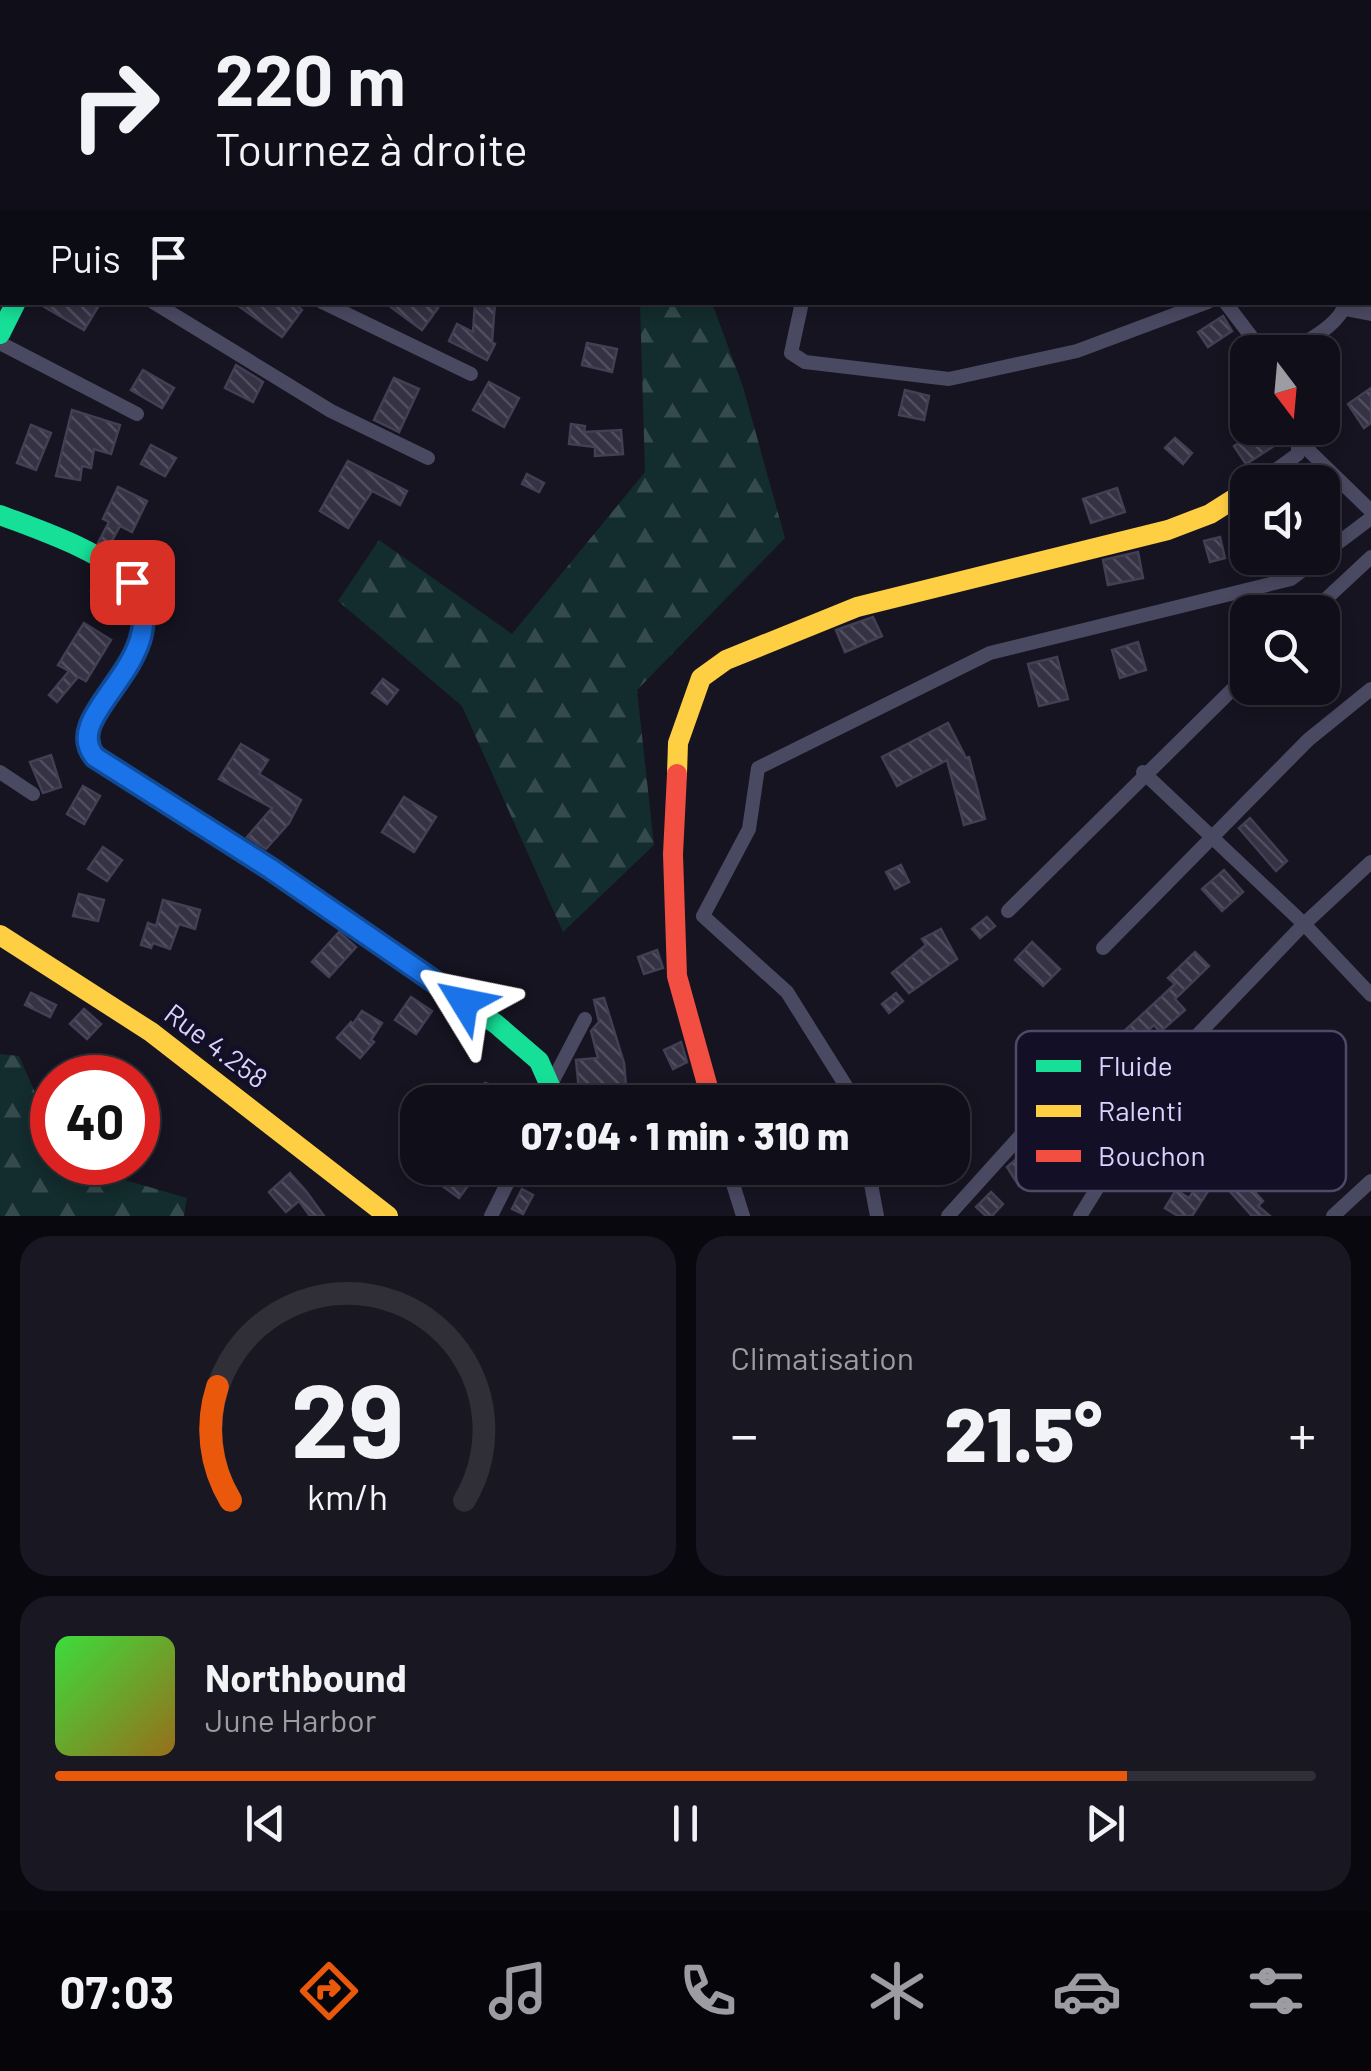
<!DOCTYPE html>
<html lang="fr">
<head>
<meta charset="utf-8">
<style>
  body { margin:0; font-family:Barlow,sans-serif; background:#191822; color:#f1f3f6; height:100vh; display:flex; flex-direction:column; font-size:38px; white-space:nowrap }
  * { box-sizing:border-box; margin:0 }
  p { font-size:32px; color:#9c9ca2 }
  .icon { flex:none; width:55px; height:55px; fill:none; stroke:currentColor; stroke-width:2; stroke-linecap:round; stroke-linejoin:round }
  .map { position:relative; height:1216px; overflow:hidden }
  .panel { display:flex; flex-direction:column; gap:20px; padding:20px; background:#09080e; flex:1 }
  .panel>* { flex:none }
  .banner { position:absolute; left:0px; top:0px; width:1372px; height:305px; box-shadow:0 5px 15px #0003,0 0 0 2px #302f38; background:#100f19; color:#f1f3f6; overflow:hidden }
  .needle { width:65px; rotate:164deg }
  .controls { position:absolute; left:1230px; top:335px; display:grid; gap:20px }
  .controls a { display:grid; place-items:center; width:110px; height:110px; border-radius:20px; background:#100f19; box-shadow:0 5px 15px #0003,0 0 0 2px #302f38; font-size:50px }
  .speed { position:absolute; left:30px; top:1055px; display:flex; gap:20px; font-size:50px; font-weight:700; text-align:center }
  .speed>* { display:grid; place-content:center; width:130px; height:130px; border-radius:50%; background:#100f19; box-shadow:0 5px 15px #0003,0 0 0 2px #302f38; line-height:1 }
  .speed .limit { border:15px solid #d22; background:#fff; color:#111 }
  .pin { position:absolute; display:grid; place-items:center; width:85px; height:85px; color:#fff; margin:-42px; border-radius:20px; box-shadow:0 5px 15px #0006 }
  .me { position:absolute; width:110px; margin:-55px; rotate:305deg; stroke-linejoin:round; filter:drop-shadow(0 0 8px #0008) }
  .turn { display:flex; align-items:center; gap:35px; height:210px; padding:0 50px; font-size:45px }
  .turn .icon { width:130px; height:130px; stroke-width:2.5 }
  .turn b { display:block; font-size:70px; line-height:85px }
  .then { display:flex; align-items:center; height:95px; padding:0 50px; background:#0003; gap:20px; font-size:38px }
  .big { font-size:75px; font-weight:800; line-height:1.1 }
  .panel .widget { flex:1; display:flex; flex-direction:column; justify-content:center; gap:15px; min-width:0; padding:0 35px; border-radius:30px; background:#191822 }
  .panel .dial { align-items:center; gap:0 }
  .dial svg { height:260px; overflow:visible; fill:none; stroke:#302f38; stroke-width:7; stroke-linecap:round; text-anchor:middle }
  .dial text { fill:#f1f3f6; stroke:none }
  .song { display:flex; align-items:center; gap:30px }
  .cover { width:120px; height:120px; border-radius:15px; background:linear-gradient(135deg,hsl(120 70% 55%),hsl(40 70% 35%)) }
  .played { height:10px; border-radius:5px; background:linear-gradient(90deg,#ea580c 85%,#302f38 85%) }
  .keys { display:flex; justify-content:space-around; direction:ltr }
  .heat { display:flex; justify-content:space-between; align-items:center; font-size:55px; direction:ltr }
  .panel .tiles { flex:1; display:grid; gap:20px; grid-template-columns:1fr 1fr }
  .widget:last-child { grid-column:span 2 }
  .trip { position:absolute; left:400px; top:1085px; width:570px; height:100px; border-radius:30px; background:#100f19; box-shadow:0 5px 15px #0003,0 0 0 2px #302f38; font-weight:800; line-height:100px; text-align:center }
  .tabs { display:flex; height:160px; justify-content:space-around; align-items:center; background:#06060a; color:#9c9ca2 }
  .tabs .icon { width:70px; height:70px }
  .tabs .selected { color:#ea580c }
  .tabs b { font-size:45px; color:#f1f3f6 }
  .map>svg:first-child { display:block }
</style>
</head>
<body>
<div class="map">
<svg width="1371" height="1216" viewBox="0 0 1371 1216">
  <defs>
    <pattern id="forest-firs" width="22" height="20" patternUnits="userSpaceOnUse" patternTransform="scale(2.5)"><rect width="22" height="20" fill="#132c2d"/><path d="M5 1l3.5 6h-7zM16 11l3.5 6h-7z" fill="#354a4c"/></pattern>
    <pattern id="building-back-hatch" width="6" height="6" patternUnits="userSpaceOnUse" patternTransform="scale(2.5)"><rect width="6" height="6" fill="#343243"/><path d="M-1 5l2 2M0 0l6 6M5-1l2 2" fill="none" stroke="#514f5f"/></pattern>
  </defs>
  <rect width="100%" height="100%" fill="#161421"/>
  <g fill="url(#forest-firs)">
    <path d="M770,0H948L771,2Z"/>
    <path d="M640,303H712L743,387L785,538L637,690L654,845L563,932L462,706L338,601L379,540L512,634L645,472Z"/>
    <path d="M0,1054L19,1056L52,1131V1162L66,1163L187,1198L184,1216H0Z"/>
  </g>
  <g fill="url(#building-back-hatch)" stroke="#433f54" stroke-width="2.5">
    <path d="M36,302H101L84,330Z"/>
    <path d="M233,302H292L302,310L282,337Z"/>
    <path d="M384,302H430L438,308L422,330Z"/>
    <path d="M475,302H495L492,342L495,344L487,360L449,341L457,324L473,332Z"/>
    <path d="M1223,316L1232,331L1208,347L1198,332Z"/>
    <path d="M587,343L617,349L612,372L582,365Z"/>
    <path d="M236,365L263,382L253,402L225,388Z"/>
    <path d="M143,370L174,388L162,408L131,390Z"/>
    <path d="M394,378L419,389L399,432L374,420Z"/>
    <path d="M489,382L519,398L504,427L473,410Z"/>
    <path d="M1371,388V423L1364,428L1348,404Z"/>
    <path d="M905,390L929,396L924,420L899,415Z"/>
    <path d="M72,410L120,425L111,454L94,449L91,468L82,466L80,480L56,476Z"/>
    <path d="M571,424L585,426L584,432L621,430L623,454L595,456V447L569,444Z"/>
    <path d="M31,425L51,433L36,470L17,463Z"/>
    <path d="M1262,428H1277L1285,439L1246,464L1234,446Z"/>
    <path d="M1175,438L1192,453L1183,464L1165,448Z"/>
    <path d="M151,445L176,458L165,476L141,464Z"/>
    <path d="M348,461L407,491L400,505L372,491L348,528L320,511Z"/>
    <path d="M1308,464L1326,482H1278Z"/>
    <path d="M527,474L544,483L539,492L522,484Z"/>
    <path d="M118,487L147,501L132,532L120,526L108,548L98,543L109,522L103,519Z"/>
    <path d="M1117,488L1125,512L1091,523L1083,499Z"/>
    <path d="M1220,537L1225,558L1210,562L1204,541Z"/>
    <path d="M145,545L160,553L147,577L134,566Z"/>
    <path d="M1138,552L1143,578L1108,585L1103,560Z"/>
    <path d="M100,576L121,590L113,603L91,591Z"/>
    <path d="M873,617L882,636L845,652L836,630Z"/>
    <path d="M84,623L111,640L86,681L78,677L57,702L49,695L69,671L58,665Z"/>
    <path d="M1138,642L1146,670L1120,678L1112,650Z"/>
    <path d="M1057,657L1068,699L1039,706L1028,664Z"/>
    <path d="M383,679L398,690L387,704L372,693Z"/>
    <path d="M948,723L966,758L969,757L985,819L964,825L947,760L897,786L882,757Z"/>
    <path d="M241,744L268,760L259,774L301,800L289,823L266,849L247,837L272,808L219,779Z"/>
    <path d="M51,755L61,787L43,793L30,762Z"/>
    <path d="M83,786L100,796L84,824L67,814Z"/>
    <path d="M404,797L436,817L414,852L382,832Z"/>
    <path d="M1250,818L1287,861L1276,871L1239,828Z"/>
    <path d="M103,847L122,860L107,881L88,869Z"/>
    <path d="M901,865L909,882L895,889L886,872Z"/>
    <path d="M1224,870L1243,892L1222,911L1202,889Z"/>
    <path d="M79,894L104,900L98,921L73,916Z"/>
    <path d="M163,900L200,910L195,929L179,924L170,949L153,943L151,948L141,945L148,923L156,926Z"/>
    <path d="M987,917L995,926L980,938L972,929Z"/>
    <path d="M941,929L957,959L909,993L892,973L926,945L922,939Z"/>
    <path d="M339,932L356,947L329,977L312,962Z"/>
    <path d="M1032,942L1060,969L1043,986L1015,960Z"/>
    <path d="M657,950L663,968L644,974L638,957Z"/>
    <path d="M1195,952L1209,966L1175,999L1185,1010L1160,1032L1154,1025L1125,1051L1150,1077L1146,1092L1125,1112L1132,1121L1112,1138L1102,1125L1087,1147L1076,1139L1094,1114L1079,1093L1075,1097L1065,1086L1175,984L1168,978Z"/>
    <path d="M31,993L56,1005L50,1017L25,1005Z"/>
    <path d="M896,993L903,1001L889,1013L882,1004Z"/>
    <path d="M411,997L432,1011L416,1034L395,1020Z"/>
    <path d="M604,998L624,1063L626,1086H620L623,1101L615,1102H602L598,1088L579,1091L576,1060L598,1058L591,1031L599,1022L594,1000Z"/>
    <path d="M84,1009L101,1024L87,1039L70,1024Z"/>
    <path d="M362,1011L382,1023L371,1040L374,1042L360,1058L337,1038L351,1022L353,1024Z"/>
    <path d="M681,1042L687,1062L673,1069L664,1050Z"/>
    <path d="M485,1083L499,1087L494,1102H479Z"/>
    <path d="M1205,1145L1231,1166L1263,1201L1258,1206L1270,1216H1252L1217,1177L1192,1216H1178L1165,1208L1176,1190L1189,1198L1200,1181L1185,1169Z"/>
    <path d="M1027,1150L1041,1172L1019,1186L1007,1167Z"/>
    <path d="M437,1168H481L459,1198L430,1177Z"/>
    <path d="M290,1173L306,1191L324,1216H310L299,1201L286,1212L269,1192Z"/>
    <path d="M522,1189L533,1195L523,1214L512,1209Z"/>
    <path d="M991,1192L1003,1204L992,1216H986L976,1207Z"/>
  </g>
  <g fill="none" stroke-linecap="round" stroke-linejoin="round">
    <g stroke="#4a4962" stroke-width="14">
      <path d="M556,0L558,2"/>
      <path d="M1249,2V0"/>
      <path d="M0,28L2,29"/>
      <path d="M0,129L2,130"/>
      <path d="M0,228L2,229"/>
      <path d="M153,302L331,411L428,458"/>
      <path d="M322,302L471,374"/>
      <path d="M802,302L791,353L805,362L949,379L1077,351L1208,302"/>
      <path d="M1225,302L1263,352"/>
      <path d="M1345,309L1371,314"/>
      <path d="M0,343L137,414"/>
      <path d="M1290,352C1308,340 1340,325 1346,302"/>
      <path d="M1300,442L1371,511"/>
      <path d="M1259,482L1298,454V428"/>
      <path d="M1322,555L1371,518"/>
      <path d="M1312,612L1371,557"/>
      <path d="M0,772L33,794"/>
      <path d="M1143,772L1304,924L1371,995"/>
      <path d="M1008,911L1248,674"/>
      <path d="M1103,948L1308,740L1371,689"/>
      <path d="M550,1086L585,1019"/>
      <path d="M856,1102L787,992L703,916L749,829L758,768L990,653L1291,579L1319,558"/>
      <path d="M728,1168L743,1216"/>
      <path d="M868,1168L877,1216"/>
      <path d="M491,1216L515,1168"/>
      <path d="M948,1216L1042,1112"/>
      <path d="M1080,1216L1106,1174L1150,1114L1163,1071L1302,926L1371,862"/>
      <path d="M1333,1216L1371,1181"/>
    </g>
    <g stroke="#16e098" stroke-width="20">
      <path d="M263,2L266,0"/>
      <path d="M0,334L16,302"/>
      <path d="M0,515C39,530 103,551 132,582C139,589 142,600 143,610C150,668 69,706 95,757L271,869L496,1024L539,1061L550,1086L546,1102"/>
    </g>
    <g stroke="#ffcf43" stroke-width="20">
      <path d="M677,774L678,743L701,678L726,660L857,607L1168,530L1210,514L1248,490"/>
      <path d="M0,935L151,1032L388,1216"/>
    </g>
    <path stroke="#f24e42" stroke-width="20" d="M677,774L673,854L677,976L712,1102"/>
  </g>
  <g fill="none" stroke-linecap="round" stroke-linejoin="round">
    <defs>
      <path id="route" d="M132,582C180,659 57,713 95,757L271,869L464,1002"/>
    </defs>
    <use href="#route" stroke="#114b97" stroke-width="25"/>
    <use href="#route" stroke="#1a73e8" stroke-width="18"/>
  </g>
  <g text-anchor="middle" stroke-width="10" stroke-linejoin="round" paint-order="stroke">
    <g font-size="28" fill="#d9d4ff" stroke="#130f26">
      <text transform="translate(216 1046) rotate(37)" y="10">Rue 4.258</text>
    </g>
  </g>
  <rect x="1016" y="1031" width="330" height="160" rx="15" fill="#130f26" stroke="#4e4a67" stroke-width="2.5"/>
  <rect x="1036" y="1060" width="45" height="12" fill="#16e098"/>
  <rect x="1036" y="1105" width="45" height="12" fill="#ffcf43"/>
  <rect x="1036" y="1150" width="45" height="12" fill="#f24e42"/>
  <g font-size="28" fill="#d9d4ff">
    <text x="1098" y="1076">Fluide</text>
    <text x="1098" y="1121">Ralenti</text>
    <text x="1098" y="1166">Bouchon</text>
  </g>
</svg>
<div class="controls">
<a><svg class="needle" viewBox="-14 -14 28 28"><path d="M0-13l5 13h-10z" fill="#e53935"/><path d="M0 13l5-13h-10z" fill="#9c9ca2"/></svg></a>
<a><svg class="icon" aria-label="sound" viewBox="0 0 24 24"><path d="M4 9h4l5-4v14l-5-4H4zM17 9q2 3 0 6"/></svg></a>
<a><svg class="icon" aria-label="search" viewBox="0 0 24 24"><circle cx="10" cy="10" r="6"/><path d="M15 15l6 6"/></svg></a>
</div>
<div class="speed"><div class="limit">40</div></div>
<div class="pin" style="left:132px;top:582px;background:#d93025"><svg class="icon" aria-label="arrive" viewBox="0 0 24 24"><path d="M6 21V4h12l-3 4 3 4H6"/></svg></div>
<svg class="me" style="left:464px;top:1002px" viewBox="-20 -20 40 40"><path d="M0-17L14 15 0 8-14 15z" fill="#1a73e8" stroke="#fff" stroke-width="4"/></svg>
<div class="trip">07:04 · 1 min · 310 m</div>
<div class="banner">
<div class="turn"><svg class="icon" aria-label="right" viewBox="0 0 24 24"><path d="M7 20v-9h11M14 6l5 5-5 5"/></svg><div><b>220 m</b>Tournez à droite</div></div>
<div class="then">Puis<svg class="icon" aria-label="arrive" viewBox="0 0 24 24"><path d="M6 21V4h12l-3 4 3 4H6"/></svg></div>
</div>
</div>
<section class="panel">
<div class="tiles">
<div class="widget dial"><svg viewBox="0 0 100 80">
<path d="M14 69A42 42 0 1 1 86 69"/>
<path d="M14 69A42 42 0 0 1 10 34" stroke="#ea580c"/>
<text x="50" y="56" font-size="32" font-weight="700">29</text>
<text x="50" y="72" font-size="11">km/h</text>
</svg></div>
<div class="widget"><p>Climatisation</p>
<div class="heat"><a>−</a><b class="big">21.5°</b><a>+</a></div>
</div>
<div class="widget">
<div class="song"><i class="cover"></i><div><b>Northbound</b><p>June Harbor</p></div></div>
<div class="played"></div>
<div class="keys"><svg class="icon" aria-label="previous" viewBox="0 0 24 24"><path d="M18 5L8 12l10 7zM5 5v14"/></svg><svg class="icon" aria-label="pause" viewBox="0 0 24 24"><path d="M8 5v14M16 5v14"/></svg><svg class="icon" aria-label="next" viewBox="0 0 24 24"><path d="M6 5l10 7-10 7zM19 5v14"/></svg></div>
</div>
</div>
</section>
<nav class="tabs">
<b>07:03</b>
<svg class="icon selected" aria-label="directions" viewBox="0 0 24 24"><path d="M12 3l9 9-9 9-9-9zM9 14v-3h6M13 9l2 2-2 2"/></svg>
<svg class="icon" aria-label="music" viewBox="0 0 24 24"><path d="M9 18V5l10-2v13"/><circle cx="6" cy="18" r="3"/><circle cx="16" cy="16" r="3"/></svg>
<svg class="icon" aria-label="phone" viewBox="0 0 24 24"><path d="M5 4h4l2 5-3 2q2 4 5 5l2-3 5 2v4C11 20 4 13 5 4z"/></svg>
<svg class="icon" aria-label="climate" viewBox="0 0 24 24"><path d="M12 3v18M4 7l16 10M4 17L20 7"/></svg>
<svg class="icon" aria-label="car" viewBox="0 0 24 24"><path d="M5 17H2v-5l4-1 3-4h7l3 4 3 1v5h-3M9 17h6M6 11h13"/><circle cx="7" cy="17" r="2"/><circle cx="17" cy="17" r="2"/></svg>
<svg class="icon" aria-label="filters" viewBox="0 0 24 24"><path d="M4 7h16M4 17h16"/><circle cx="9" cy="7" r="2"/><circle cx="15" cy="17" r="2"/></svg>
</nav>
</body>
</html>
